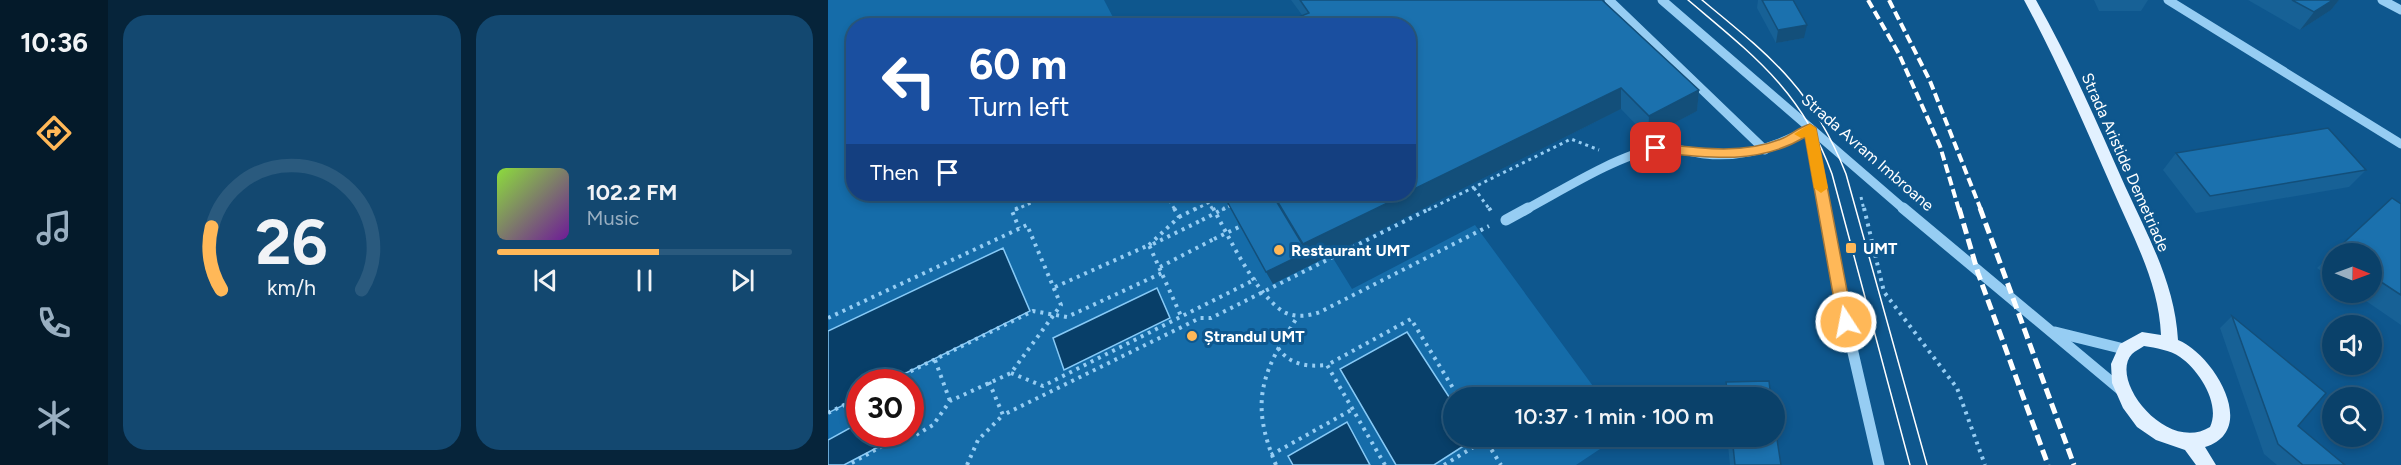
<!DOCTYPE html>
<html lang="en">
<head>
<meta charset="utf-8">
<style>
  body { margin:0; font-family:Figtree,sans-serif; background:#134870; color:#f1f3f6; height:100vh; display:flex; flex-direction:column; font-size:22px; white-space:nowrap }
  * { box-sizing:border-box; margin:0 }
  p { font-size:20px; color:#99afc1 }
  .icon { flex:none; width:33px; height:33px; fill:none; stroke:currentColor; stroke-width:2; stroke-linecap:round; stroke-linejoin:round }
  .map { position:relative; flex:1; overflow:hidden }
  .sheet { display:flex; flex-direction:column; gap:15px; padding:15px; background:#06243a; width:720px }
  .sheet>* { flex:none }
  .banner { position:absolute; left:18px; top:18px; width:570px; height:183px; border-radius:24px; box-shadow:0 3px 9px #0003,0 0 0 2px #2a5a7e; background:#1a4fa0; color:#fff; overflow:hidden }
  .needle { width:39px; rotate:91deg }
  .fabs { position:absolute; left:1494px; top:243px; display:grid; gap:12px }
  .fabs a { display:grid; place-items:center; width:60px; height:60px; border-radius:50%; background:#0a416a; box-shadow:0 3px 9px #0003,0 0 0 2px #2a5a7e; font-size:30px }
  .speed { position:absolute; left:18px; top:369px; display:flex; gap:12px; font-size:30px; font-weight:700; text-align:center }
  .speed>* { display:grid; place-content:center; width:78px; height:78px; border-radius:50%; background:#0a416a; box-shadow:0 3px 9px #0003,0 0 0 2px #2a5a7e; line-height:1 }
  .speed .limit { border:9px solid #d22; background:#fff; color:#111 }
  .pin { position:absolute; display:grid; place-items:center; width:51px; height:51px; color:#fff; margin:-26px; border-radius:12px; box-shadow:0 3px 9px #0006 }
  .me { position:absolute; width:66px; margin:-33px; rotate:349deg; stroke-linejoin:round; filter:drop-shadow(0 0 4px #0008) }
  .turn { display:flex; align-items:center; gap:21px; height:126px; padding:0 24px; font-size:27px }
  .turn .icon { width:78px; height:78px; stroke-width:2.5 }
  .turn b { display:block; font-size:42px; line-height:51px }
  .then { display:flex; align-items:center; height:57px; padding:0 24px; background:#0003; gap:12px; font-size:22px }
  .sheet .tile { flex:1; display:flex; flex-direction:column; justify-content:center; gap:9px; min-width:0; padding:0 21px; border-radius:24px; background:#134870 }
  .sheet .dial { align-items:center; gap:0 }
  .dial svg { height:156px; overflow:visible; fill:none; stroke:#2a5a7e; stroke-width:7; stroke-linecap:round; text-anchor:middle }
  .dial text { fill:#f1f3f6; stroke:none }
  .song { display:flex; align-items:center; gap:18px }
  .cover { width:72px; height:72px; border-radius:9px; background:linear-gradient(135deg,hsl(90 70% 55%),hsl(280 70% 35%)) }
  .played { height:6px; border-radius:3px; background:linear-gradient(90deg,#ffb858 55%,#2a5a7e 55%) }
  .keys { display:flex; justify-content:space-around; direction:ltr }
  .sheet .tiles { flex:1; display:grid; gap:15px; grid-template-columns:repeat(2,1fr) }
  .trip { position:absolute; left:615px; top:387px; width:342px; height:60px; border-radius:30px; background:#0a416a; box-shadow:0 3px 9px #0003,0 0 0 2px #2a5a7e; font-weight:600; line-height:60px; text-align:center }
  main { display:flex; flex:1; min-height:0 }
  .tab-bar { display:flex; flex-direction:column; width:108px; justify-content:space-around; align-items:center; background:#041a2a; color:#99afc1 }
  .tab-bar .icon { width:42px; height:42px }
  .tab-bar .active { color:#ffb858 }
  .tab-bar b { font-size:27px; color:#f1f3f6 }
  .map>svg:first-child { display:block }
</style>
</head>
<body>
<main>
<nav class="tab-bar">
<b>10:36</b>
<svg class="icon active" aria-label="directions" viewBox="0 0 24 24"><path d="M12 3l9 9-9 9-9-9zM9 14v-3h6M13 9l2 2-2 2"/></svg>
<svg class="icon" aria-label="music" viewBox="0 0 24 24"><path d="M9 18V5l10-2v13"/><circle cx="6" cy="18" r="3"/><circle cx="16" cy="16" r="3"/></svg>
<svg class="icon" aria-label="phone" viewBox="0 0 24 24"><path d="M5 4h4l2 5-3 2q2 4 5 5l2-3 5 2v4C11 20 4 13 5 4z"/></svg>
<svg class="icon" aria-label="climate" viewBox="0 0 24 24"><path d="M12 3v18M4 7l16 10M4 17L20 7"/></svg>
</nav>
<section class="sheet">
<div class="tiles">
<div class="tile dial"><svg viewBox="0 0 100 80">
<path d="M14 69A42 42 0 1 1 86 69"/>
<path d="M14 69A42 42 0 0 1 9 37" stroke="#ffb858"/>
<text x="50" y="56" font-size="32" font-weight="700">26</text>
<text x="50" y="72" font-size="11">km/h</text>
</svg></div>
<div class="tile">
<div class="song"><i class="cover"></i><div><b>102.2 FM</b><p>Music</p></div></div>
<div class="played"></div>
<div class="keys"><svg class="icon" aria-label="previous" viewBox="0 0 24 24"><path d="M18 5L8 12l10 7zM5 5v14"/></svg><svg class="icon" aria-label="pause" viewBox="0 0 24 24"><path d="M8 5v14M16 5v14"/></svg><svg class="icon" aria-label="next" viewBox="0 0 24 24"><path d="M6 5l10 7-10 7zM19 5v14"/></svg></div>
</div>
</div>
</section>
<div class="map">
<svg width="1573" height="465" viewBox="0 0 1573 465">
  <rect width="100%" height="100%" fill="#0e578e"/>
  <path fill="#156ca9" fill-rule="evenodd" d="M0,0H276L289,25L26,26V194H443L484,263L503,255L524,289L647,225L773,397L626,398V436L790,437L748,465H0ZM32,382H82V434H32Z"/>
  <g fill="#083f69" stroke="#87caf7" stroke-width="1.5">
    <path d="M175,248L202,311L60,382H32L31,397L0,413V331Z"/>
    <path d="M329,288L342,318L236,370L225,338Z"/>
    <path d="M579,332L625,403L626,436L647,437L648,438L606,465H568L512,369Z"/>
    <path d="M519,422L542,465H465L460,456Z"/>
    <path d="M31,423L32,434H75L16,465H0V440Z"/>
  </g>
  <g fill="none" stroke-linecap="round" stroke-linejoin="round">
    <g stroke="#96cdf3" stroke-width="3" stroke-dasharray="3 4" stroke-linecap="butt">
      <path d="M646,188L662,210"/>
      <path d="M338,194L347,210"/>
      <path d="M376,194L385,210"/>
      <path d="M1033,197L1036,210"/>
      <path d="M187,210L223,194"/>
      <path d="M366,210L382,202"/>
      <path d="M600,210L743,139L771,150"/>
    </g>
    <g stroke="#96cdf3" stroke-width="4" stroke-dasharray="3 5" stroke-linecap="butt">
      <path d="M190,208L184,211L191,228"/>
      <path d="M385,208C401,237 428,295 456,312C467,318 481,316 492,312L661,226"/>
      <path d="M661,208L663,211"/>
      <path d="M1036,208L1056,292L1129,388L1157,465"/>
      <path d="M351,217L369,208"/>
      <path d="M325,244L374,220"/>
      <path d="M321,245L351,217L346,208"/>
      <path d="M332,267L386,239"/>
      <path d="M227,287L321,245L353,316"/>
      <path d="M0,318L199,225L233,305L183,373L122,401L105,425L88,435L76,434L20,465"/>
      <path d="M450,348C462,365 479,367 499,365"/>
      <path d="M107,360L122,401"/>
      <path d="M183,373L215,386L428,279"/>
      <path d="M61,382L205,311L239,317L334,273"/>
      <path d="M161,382L175,415L372,318H383L603,208"/>
      <path d="M0,413L32,397"/>
      <path d="M655,436L673,465"/>
      <path d="M443,455L525,409"/>
      <path d="M139,465L150,440L175,415"/>
      <path d="M448,465C421,401 434,372 470,316"/>
      <path d="M557,465L499,365L583,319L631,398"/>
      <path d="M616,465L657,440"/>
    </g>
    <g stroke="#96cdf3" stroke-width="9">
      <path d="M781,0L937,150"/>
      <path d="M834,0L1077,210"/>
      <path d="M1340,0L1573,144"/>
      <path d="M1554,0L1573,10"/>
      <path d="M697,210C733,191 788,156 826,149C841,146 862,152 877,154C915,158 950,147 982,128L997,210"/>
    </g>
    <g stroke="#96cdf3" stroke-width="11">
      <path d="M997,208L1018,322L1051,465"/>
      <path d="M1075,208L1293,390"/>
      <path d="M678,220L700,208"/>
      <path d="M1227,332L1296,349"/>
    </g>
    <path fill="#e2f1ff" fill-rule="evenodd" d="M1196,0H1208C1242,60 1269,123 1297,186C1320,236 1347,284 1350,340C1385,354 1432,430 1377,447L1388,465H1368L1357,450L1328,440L1309,427L1295,408L1284,383L1283,364L1292,344L1314,332L1333,335C1331,282 1304,235 1284,188C1256,124 1229,61 1196,0ZM1316,346C1328,348 1342,350 1352,357C1371,370 1393,404 1382,427C1339,454 1280,380 1304,354C1307,351 1313,348 1316,346Z"/>
    <g stroke="#fff" stroke-width="1.5">
      <path d="M860,0C925,55 974,91 1004,174L1082,465"/>
      <path d="M874,0C942,56 985,89 1018,174L1099,465"/>
    </g>
    <g stroke="#fff" stroke-width="4" stroke-dasharray="9 4" stroke-linecap="butt">
      <path d="M1040,0L1071,54L1112,146L1131,210"/>
      <path d="M1061,0L1102,81L1153,210"/>
    </g>
    <g stroke="#fff" stroke-width="5" stroke-dasharray="11 5" stroke-linecap="butt">
      <path d="M1131,208L1150,273L1220,465"/>
      <path d="M1152,208L1246,465"/>
    </g>
    <path stroke="#96cdf3" stroke-width="3" stroke-dasharray="3 4" stroke-linecap="butt" d="M394,210L402,206"/>
    <g stroke="#96cdf3" stroke-width="4" stroke-dasharray="3 5" stroke-linecap="butt">
      <path d="M374,220L397,208"/>
      <path d="M386,239L413,226"/>
    </g>
  </g>
  <g fill="#176196">
    <path d="M463,0H774L871,90L869,111L820,137L793,109L445,284L395,194H580L474,15Z"/>
    <path d="M930,0H965L976,38L948,43L929,8Z"/>
    <path d="M1266,0H1320L1313,11H1271Z"/>
    <path d="M1420,0H1511L1503,10L1472,30Z"/>
    <path d="M1348,153L1538,170L1521,187L1368,213L1335,170Z"/>
    <path d="M1564,198L1573,204V325L1525,292H1544V254H1504V278L1489,268Z"/>
    <path d="M1404,316L1470,426L1517,465H1449L1436,454L1392,328Z"/>
    <path d="M898,382L943,398H895Z"/>
    <path d="M899,436H946L953,465H902Z"/>
  </g>
  <g fill="#134f7a">
    <path d="M1505,0H1511L1503,10L1472,30L1486,12Z"/>
    <path d="M979,25L976,38L948,43L950,30Z"/>
    <path d="M793,88V109L445,284L438,272L479,252L475,244L578,194H580V192Z"/>
    <path d="M871,90L869,111L820,137L821,116Z"/>
  </g>
  <g fill="#1b71ae" stroke="#134f7a" stroke-width="1.5">
    <path d="M472,0H774L871,90L821,116L793,88L580,192V26H448L481,13Z"/>
    <path d="M934,0H965L979,25L950,30Z"/>
    <path d="M1464,0H1505L1486,12Z"/>
    <path d="M1500,128L1538,170L1382,196L1348,153Z"/>
    <path d="M395,194H444L479,252L438,272Z"/>
    <path d="M445,194H578L475,244Z"/>
    <path d="M1564,198L1573,204V295L1544,276V254H1510L1507,251Z"/>
    <path d="M1404,316L1498,393L1470,426L1517,465H1475L1450,444Z"/>
    <path d="M941,381L943,398H900L898,382Z"/>
    <path d="M946,420L953,465H907L904,436H946Z"/>
  </g>
  <path fill="#ffb858" stroke="#a67839" stroke-width="1.5" d="M982,124L988,128L1025,322L1023,327L1018,328L1013,327L1010,322L977,137C931,165 879,158 828,152L822,148L828,143C869,148 914,155 953,139C963,135 971,127 982,124Z"/>
  <path fill="#f59e0b" d="M982,124L988,128L1000,188L993,193L986,188L977,137L973,138L966,134Z"/>
  <g fill="#ffb858" stroke="#0e578e" stroke-width="2">
    <rect x="1017" y="242" width="12" height="12" rx="3"/>
    <circle cx="451" cy="250" r="6"/>
    <circle cx="364" cy="336" r="6"/>
  </g>
  <g text-anchor="middle" stroke-width="6" stroke-linejoin="round" paint-order="stroke">
    <g font-size="16" fill="#fff" stroke="#0e578e">
      <text transform="translate(1040 152) rotate(41)" y="6">Strada Avram Imbroane</text>
      <text transform="translate(1298 162) rotate(66)" y="6">Strada Aristide Demetriade</text>
    </g>
    <g font-size="16" font-weight="bold" fill="#fff" stroke="#0e578e" text-anchor="start">
      <text x="1035" y="254">UMT</text>
      <text x="463" y="256">Restaurant UMT</text>
      <text x="376" y="342">Ștrandul UMT</text>
    </g>
  </g>
</svg>
<div class="fabs">
<a><svg class="needle" viewBox="-14 -14 28 28"><path d="M0-13l5 13h-10z" fill="#e53935"/><path d="M0 13l5-13h-10z" fill="#99afc1"/></svg></a>
<a><svg class="icon" aria-label="sound" viewBox="0 0 24 24"><path d="M4 9h4l5-4v14l-5-4H4zM17 9q2 3 0 6"/></svg></a>
<a><svg class="icon" aria-label="search" viewBox="0 0 24 24"><circle cx="10" cy="10" r="6"/><path d="M15 15l6 6"/></svg></a>
</div>
<div class="speed"><div class="limit">30</div></div>
<div class="pin" style="left:828px;top:148px;background:#d93025"><svg class="icon" aria-label="arrive" viewBox="0 0 24 24"><path d="M6 21V4h12l-3 4 3 4H6"/></svg></div>
<svg class="me" style="left:1018px;top:322px" viewBox="-20 -20 40 40"><circle r="17" fill="#ffb858" stroke="#fff" stroke-width="3"/><path d="M0-11L8 9 0 5-8 9z" fill="#fff"/></svg>
<div class="trip">10:37 · 1 min · 100 m</div>
<div class="banner">
<div class="turn"><svg class="icon" aria-label="left" viewBox="0 0 24 24"><path d="M17 20v-9H6M10 6l-5 5 5 5"/></svg><div><b>60 m</b>Turn left</div></div>
<div class="then">Then<svg class="icon" aria-label="arrive" viewBox="0 0 24 24"><path d="M6 21V4h12l-3 4 3 4H6"/></svg></div>
</div>
</div>
</main>
</body>
</html>
